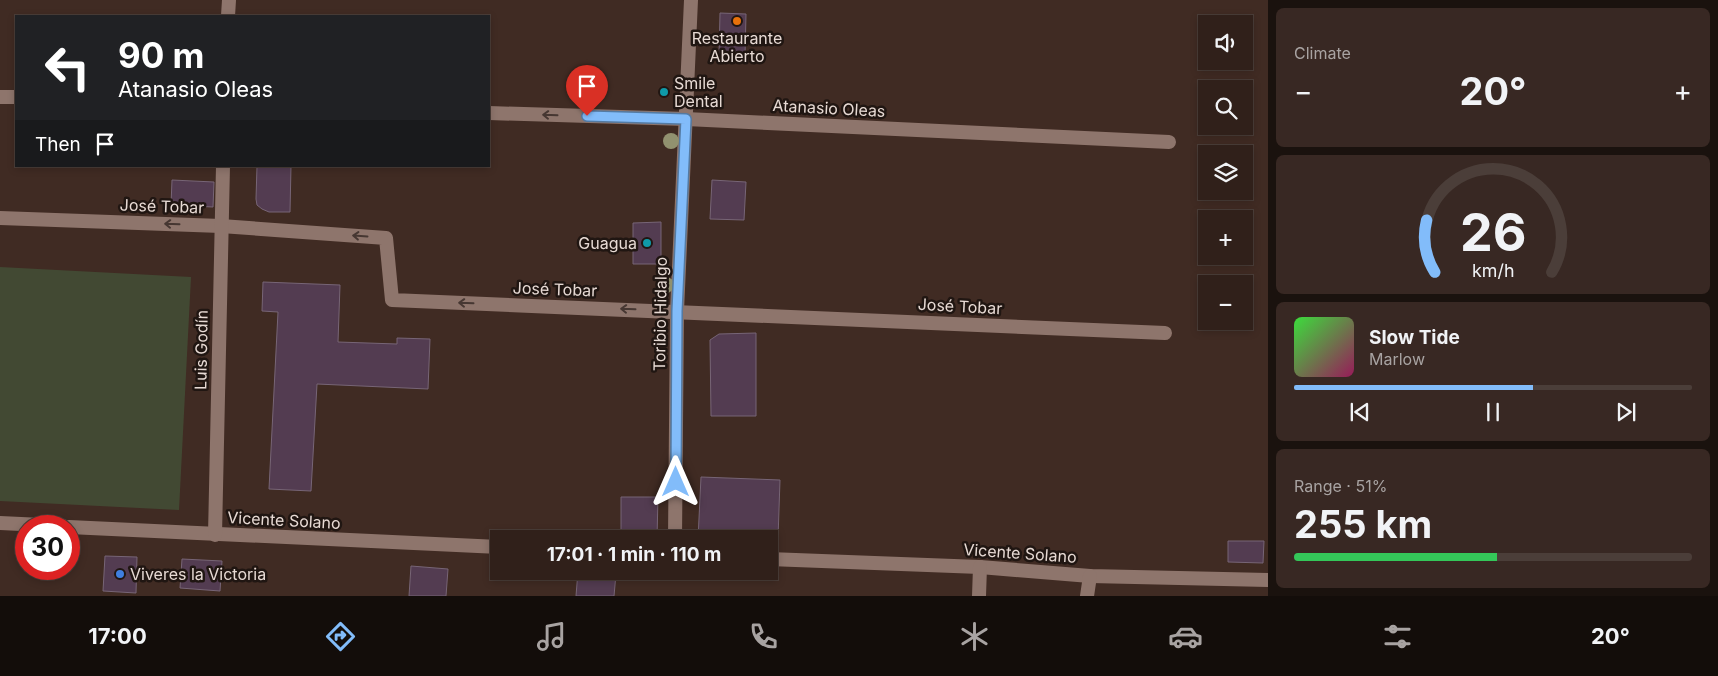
<!DOCTYPE html>
<html lang="en">
<head>
<meta charset="utf-8">
<style>
  body { margin:0; font-family:Inter,sans-serif; background:#382823; color:#f1f3f6; height:100vh; display:flex; flex-direction:column; font-size:19px; white-space:nowrap }
  * { box-sizing:border-box; margin:0 }
  p { font-size:16px; color:#a8a3a2 }
  .icon { flex:none; width:28px; height:28px; fill:none; stroke:currentColor; stroke-width:2; stroke-linecap:round; stroke-linejoin:round }
  .map { position:relative; flex:1; overflow:hidden }
  .panel { display:flex; flex-direction:column; gap:8px; padding:8px; background:#1a120e; width:450px }
  .panel>* { flex:none }
  .hud { position:absolute; left:15px; top:15px; width:475px; height:152px; border-radius:0px; box-shadow:0 2px 8px #0003,0 0 0 1px #4b3e39; background:#202124; color:#fff; overflow:hidden }
  .tools { position:absolute; left:1198px; top:15px; display:grid; gap:10px }
  .tools a { display:grid; place-items:center; width:55px; height:55px; border-radius:0px; background:#30201a; box-shadow:0 2px 8px #0003,0 0 0 1px #4b3e39; font-size:25px }
  .speed { position:absolute; left:15px; top:515px; display:flex; gap:10px; font-size:25px; font-weight:700; text-align:center }
  .speed>* { display:grid; place-content:center; width:65px; height:65px; border-radius:50%; background:#30201a; box-shadow:0 2px 8px #0003,0 0 0 1px #4b3e39; line-height:1 }
  .speed .limit { border:8px solid #d22; background:#fff; color:#111 }
  .pin { position:absolute; display:grid; place-items:center; width:42px; height:42px; color:#fff; margin:-51px -21px; border-radius:50% 50% 50% 0; rotate:-45deg; box-shadow:0 0 5px #0007 }
  .pin .icon { rotate:45deg }
  .me { position:absolute; width:55px; margin:-28px; rotate:0deg; stroke-linejoin:round; filter:drop-shadow(0 0 4px #0008) }
  .turn { display:flex; align-items:center; gap:18px; height:105px; padding:0 20px; font-size:22px }
  .turn .icon { width:65px; height:65px; stroke-width:2.5 }
  .turn b { display:block; font-size:35px; line-height:42px }
  .then { display:flex; align-items:center; height:48px; padding:0 20px; background:#0003; gap:10px; font-size:19px }
  .big { font-size:38px; font-weight:700; line-height:1.1 }
  .panel .widget { flex:1; display:flex; flex-direction:column; justify-content:center; gap:8px; min-width:0; padding:0 18px; border-radius:8px; background:#382823 }
  .panel .dial { align-items:center; gap:0 }
  .dial svg { height:130px; overflow:visible; fill:none; stroke:#4b3e39; stroke-width:7; stroke-linecap:round; text-anchor:middle }
  .dial text { fill:#f1f3f6; stroke:none }
  .song { display:flex; align-items:center; gap:15px }
  .cover { width:60px; height:60px; border-radius:8px; background:linear-gradient(135deg,hsl(120 70% 55%),hsl(330 70% 35%)) }
  .played { height:5px; border-radius:2px; background:linear-gradient(90deg,#82bcfa 60%,#4b3e39 60%) }
  .keys { display:flex; justify-content:space-around; direction:ltr }
  .heat { display:flex; justify-content:space-between; align-items:center; font-size:28px; direction:ltr }
  .charge { height:8px; border-radius:4px; background:linear-gradient(90deg,#34c759 51%,#4b3e39 0) }
  .trip { position:absolute; left:490px; top:530px; width:288px; height:50px; border-radius:0px; background:#30201a; box-shadow:0 2px 8px #0003,0 0 0 1px #4b3e39; font-weight:700; line-height:50px; text-align:center }
  .tabs { display:flex; height:80px; justify-content:space-around; align-items:center; background:#130d0a; color:#a8a3a2 }
  .tabs .icon { width:35px; height:35px }
  .tabs .on { color:#82bcfa }
  .tabs b { font-size:22px; color:#f1f3f6 }
  main { display:flex; flex:1; min-height:0 }
  .map>svg:first-child { display:block }
</style>
</head>
<body>
<main>
<div class="map">
<svg width="1268" height="596" viewBox="0 0 1268 596">
  <rect width="100%" height="100%" fill="#402b23"/>
  <path fill="#424933" d="M0,267L191,277L179,510L0,501Z"/>
  <g fill="#533c51" stroke="#776576">
    <path d="M720,13L746,14L745,56H719Z"/>
    <path d="M257,166H291L290,212H269L262,209L257,205L256,199Z"/>
    <path d="M172,180L214,182L213,207L171,205Z"/>
    <path d="M712,180L746,182L744,220L710,219Z"/>
    <path d="M661,222V264H633V223Z"/>
    <path d="M263,282L340,285L338,342L397,344V338L430,339L428,389L317,384L311,491L269,489L278,312L262,311Z"/>
    <path d="M756,333V416H711L710,340L719,334Z"/>
    <path d="M701,477L780,480L778,539H698Z"/>
    <path d="M621,497H658L657,539H621Z"/>
    <path d="M1228,541H1264L1263,563L1228,562Z"/>
    <path d="M105,556L137,557L136,593L103,591Z"/>
    <path d="M182,559L222,561L220,591L180,588Z"/>
    <path d="M411,566L448,569L446,596H409Z"/>
    <path d="M578,571L616,574L614,596H576Z"/>
  </g>
  <g fill="none" stroke-linecap="round" stroke-linejoin="round">
    <g stroke="#8e756c" stroke-width="14">
      <path d="M228,16L229,0"/>
      <path d="M0,97H16"/>
      <path d="M489,113L686,119L1169,142"/>
      <path d="M0,218L221,226L386,238L392,300L1165,333"/>
      <path d="M0,523L63,526"/>
      <path d="M69,527L499,547"/>
      <path d="M215,535L223,166"/>
      <path d="M675,539L677,311L691,0"/>
      <path d="M769,559L980,567L1090,576L1268,580"/>
      <path d="M979,596L980,567"/>
      <path d="M1087,596L1090,576"/>
    </g>
  </g>
  <g fill="#91916f">
    <circle cx="671" cy="141" r="8"/>
    <circle cx="666" cy="285" r="8"/>
  </g>
  <defs><path id="oneway-shaft" d="M-6 0H5M1.5-3L5.5 0L1.5 3" fill="none" stroke-width="1.6" stroke-linecap="round" stroke-linejoin="round" transform="scale(1.25)"/></defs>
  <g stroke="#463732">
    <use href="#oneway-shaft" transform="translate(550 115) rotate(-178)"/>
    <use href="#oneway-shaft" transform="translate(172 224) rotate(-178)"/>
    <use href="#oneway-shaft" transform="translate(360 236) rotate(-176)"/>
    <use href="#oneway-shaft" transform="translate(466 303) rotate(-178)"/>
    <use href="#oneway-shaft" transform="translate(628 309) rotate(-178)"/>
  </g>
  <g fill="none" stroke-linecap="round" stroke-linejoin="round">
    <defs>
      <path id="route" d="M587,116L686,119L677,311L676,482"/>
    </defs>
    <use href="#route" stroke="#547aa2" stroke-width="12"/>
    <use href="#route" stroke="#82bcfa" stroke-width="9"/>
  </g>
  <circle fill="#e8710a" stroke="#201612" stroke-width="2" cx="737" cy="21" r="5"/>
  <g fill="#0f9aa8" stroke="#201612" stroke-width="2">
    <circle cx="664" cy="92" r="5"/>
    <circle cx="647" cy="243" r="5"/>
  </g>
  <circle fill="#3f7fe0" stroke="#201612" stroke-width="2" cx="120" cy="574" r="5"/>
  <g text-anchor="middle" stroke-width="5" stroke-linejoin="round" paint-order="stroke">
    <g font-size="16" fill="#e7dad4" stroke="#201612" text-anchor="start">
      <text x="737" y="44" text-anchor="middle">Restaurante<tspan x="737" dy="18">Abierto</tspan></text>
      <text x="674" y="89">Smile<tspan x="674" dy="18">Dental</tspan></text>
      <text x="637" y="249" text-anchor="end">Guagua</text>
      <text x="130" y="580">Viveres la Victoria</text>
    </g>
    <g font-size="16" fill="#e7dad4" stroke="#201612">
      <text transform="translate(829 108) rotate(3)" y="6">Atanasio Oleas</text>
      <text transform="translate(162 206) rotate(2)" y="6">José Tobar</text>
      <text transform="translate(555 289) rotate(2)" y="6">José Tobar</text>
      <text transform="translate(960 306) rotate(3)" y="6">José Tobar</text>
      <text transform="translate(660 314) rotate(-89)" y="6">Toribio Hidalgo</text>
      <text transform="translate(201 350) rotate(-89)" y="6">Luis Godín</text>
      <text transform="translate(284 520) rotate(3)" y="6">Vicente Solano</text>
      <text transform="translate(1020 553) rotate(4)" y="6">Vicente Solano</text>
    </g>
  </g>
</svg>
<div class="tools">
<a><svg class="icon" aria-label="sound" viewBox="0 0 24 24"><path d="M4 9h4l5-4v14l-5-4H4zM17 9q2 3 0 6"/></svg></a>
<a><svg class="icon" aria-label="search" viewBox="0 0 24 24"><circle cx="10" cy="10" r="6"/><path d="M15 15l6 6"/></svg></a>
<a><svg class="icon" aria-label="layers" viewBox="0 0 24 24"><path d="M12 4l9 5-9 5-9-5zM3 14l9 5 9-5"/></svg></a>
<a>+</a>
<a>−</a>
</div>
<div class="speed"><div class="limit">30</div></div>
<div class="pin" style="left:587px;top:116px;background:#d93025"><svg class="icon" aria-label="arrive" viewBox="0 0 24 24"><path d="M6 21V4h12l-3 4 3 4H6"/></svg></div>
<svg class="me" style="left:676px;top:482px" viewBox="-20 -20 40 40"><path d="M0-17L14 15 0 8-14 15z" fill="#82bcfa" stroke="#fff" stroke-width="4"/></svg>
<div class="trip">17:01 · 1 min · 110 m</div>
<div class="hud">
<div class="turn"><svg class="icon" aria-label="left" viewBox="0 0 24 24"><path d="M17 20v-9H6M10 6l-5 5 5 5"/></svg><div><b>90 m</b>Atanasio Oleas</div></div>
<div class="then">Then<svg class="icon" aria-label="arrive" viewBox="0 0 24 24"><path d="M6 21V4h12l-3 4 3 4H6"/></svg></div>
</div>
</div>
<section class="panel">
<div class="widget"><p>Climate</p>
<div class="heat"><a>−</a><b class="big">20°</b><a>+</a></div>
</div>
<div class="widget dial"><svg viewBox="0 0 100 80">
<path d="M14 69A42 42 0 1 1 86 69"/>
<path d="M14 69A42 42 0 0 1 9 37" stroke="#82bcfa"/>
<text x="50" y="56" font-size="32" font-weight="700">26</text>
<text x="50" y="72" font-size="11">km/h</text>
</svg></div>
<div class="widget">
<div class="song"><i class="cover"></i><div><b>Slow Tide</b><p>Marlow</p></div></div>
<div class="played"></div>
<div class="keys"><svg class="icon" aria-label="previous" viewBox="0 0 24 24"><path d="M18 5L8 12l10 7zM5 5v14"/></svg><svg class="icon" aria-label="pause" viewBox="0 0 24 24"><path d="M8 5v14M16 5v14"/></svg><svg class="icon" aria-label="next" viewBox="0 0 24 24"><path d="M6 5l10 7-10 7zM19 5v14"/></svg></div>
</div>
<div class="widget"><p>Range · 51%</p><b class="big">255 km</b><div class="charge"></div></div>
</section>
</main>
<nav class="tabs">
<b>17:00</b>
<svg class="icon on" aria-label="directions" viewBox="0 0 24 24"><path d="M12 3l9 9-9 9-9-9zM9 14v-3h6M13 9l2 2-2 2"/></svg>
<svg class="icon" aria-label="music" viewBox="0 0 24 24"><path d="M9 18V5l10-2v13"/><circle cx="6" cy="18" r="3"/><circle cx="16" cy="16" r="3"/></svg>
<svg class="icon" aria-label="phone" viewBox="0 0 24 24"><path d="M5 4h4l2 5-3 2q2 4 5 5l2-3 5 2v4C11 20 4 13 5 4z"/></svg>
<svg class="icon" aria-label="climate" viewBox="0 0 24 24"><path d="M12 3v18M4 7l16 10M4 17L20 7"/></svg>
<svg class="icon" aria-label="car" viewBox="0 0 24 24"><path d="M5 17H2v-5l4-1 3-4h7l3 4 3 1v5h-3M9 17h6M6 11h13"/><circle cx="7" cy="17" r="2"/><circle cx="17" cy="17" r="2"/></svg>
<svg class="icon" aria-label="filters" viewBox="0 0 24 24"><path d="M4 7h16M4 17h16"/><circle cx="9" cy="7" r="2"/><circle cx="15" cy="17" r="2"/></svg>
<b>20°</b>
</nav>
</body>
</html>
